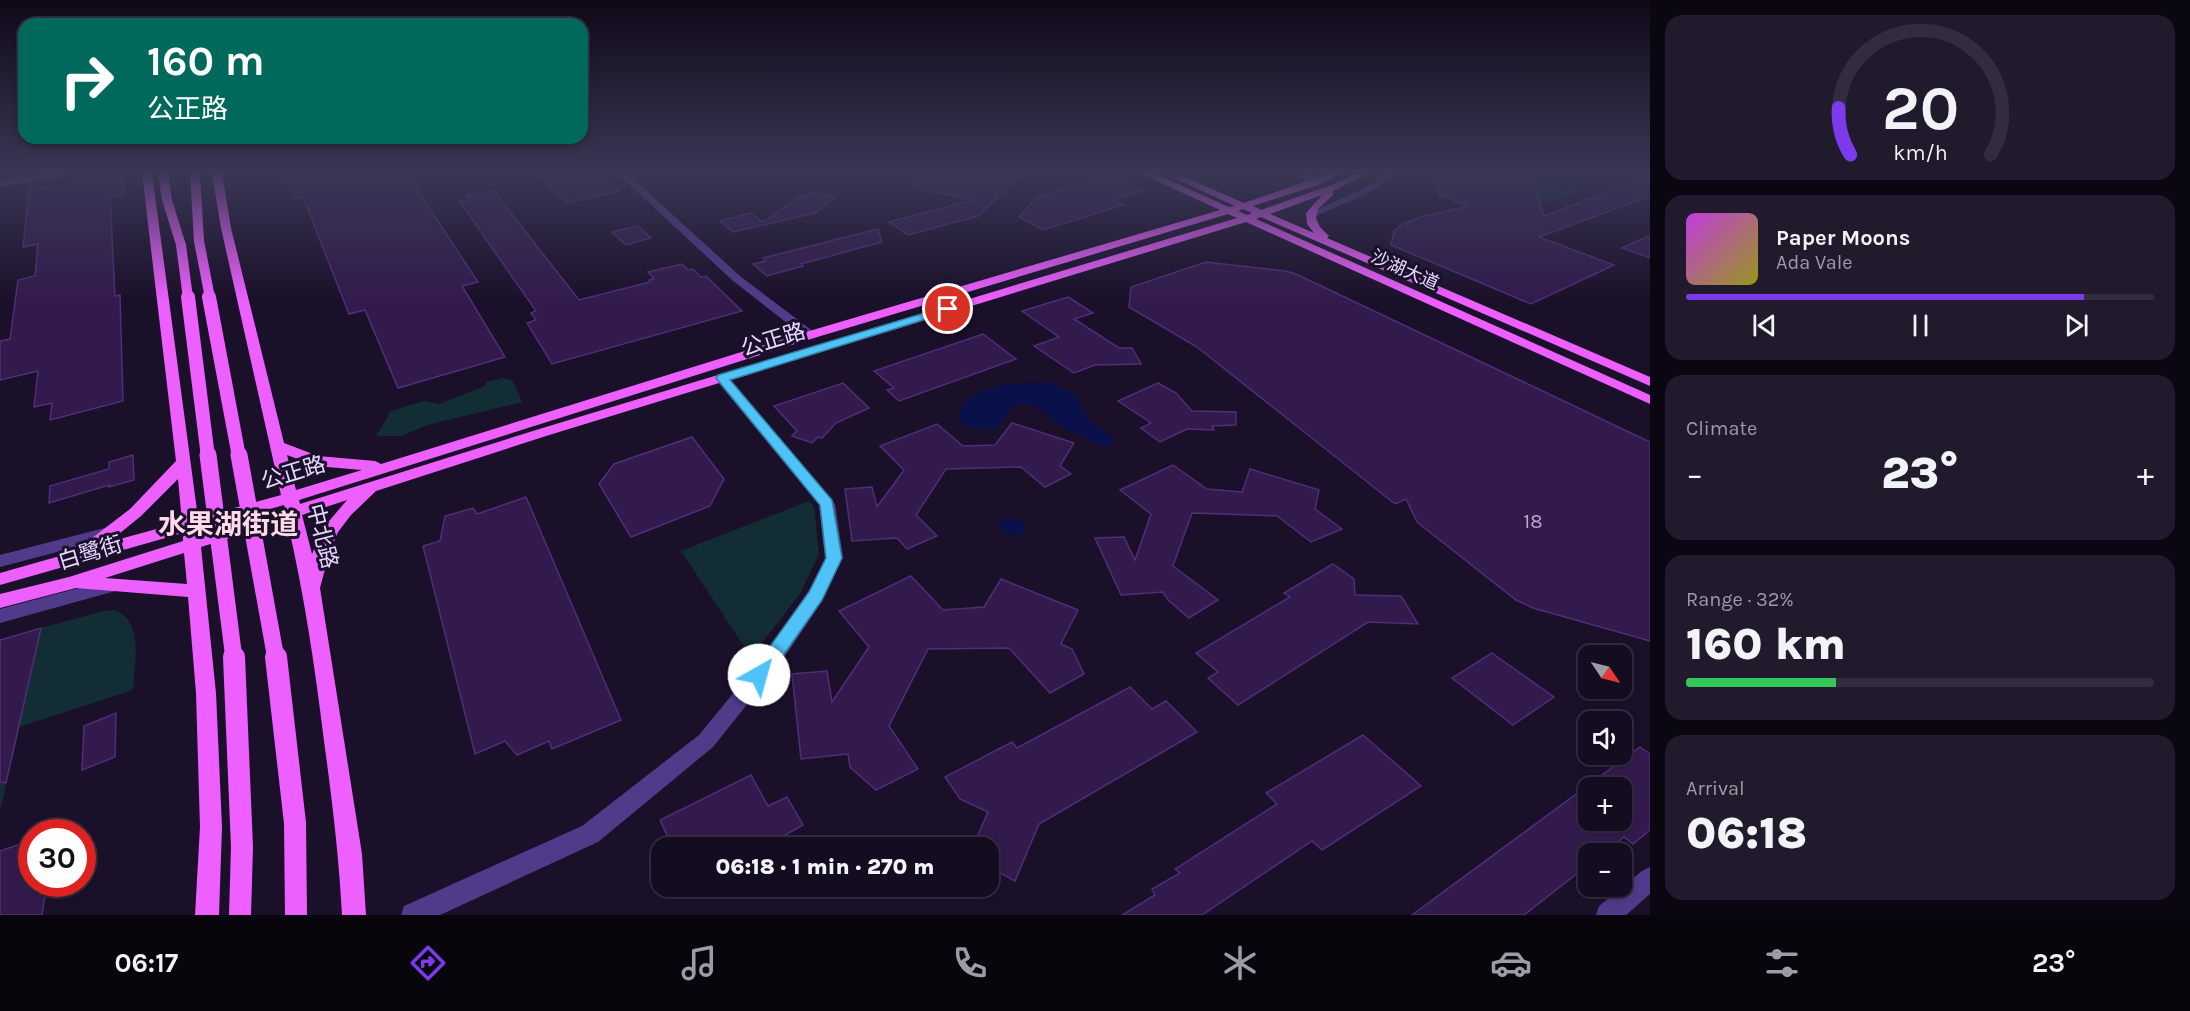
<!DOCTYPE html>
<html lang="en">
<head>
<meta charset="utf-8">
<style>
  body { margin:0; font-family:Karla,"Noto Sans SC",sans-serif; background:#211a2d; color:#f1f3f6; height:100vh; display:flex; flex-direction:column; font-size:22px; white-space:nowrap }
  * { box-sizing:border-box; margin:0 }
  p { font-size:20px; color:#9d9ba5 }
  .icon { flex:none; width:33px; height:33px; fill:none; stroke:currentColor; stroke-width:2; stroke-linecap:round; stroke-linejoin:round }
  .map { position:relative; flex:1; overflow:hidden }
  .side { display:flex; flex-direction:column; gap:15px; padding:15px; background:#0b0712; width:540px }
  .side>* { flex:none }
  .hud { position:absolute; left:18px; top:18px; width:570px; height:126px; border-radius:18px; box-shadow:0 3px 9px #0003,0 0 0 2px #332c3e; background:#00695c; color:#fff; overflow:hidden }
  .needle { width:39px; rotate:125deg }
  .buttons { position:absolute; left:1578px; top:645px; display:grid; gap:12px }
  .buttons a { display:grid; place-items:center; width:54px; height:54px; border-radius:12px; background:#140c20; box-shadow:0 3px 9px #0003,0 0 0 2px #332c3e; font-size:30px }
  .speed { position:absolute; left:18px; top:819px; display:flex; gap:12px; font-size:30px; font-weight:700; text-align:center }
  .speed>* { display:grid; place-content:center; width:78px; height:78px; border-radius:50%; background:#140c20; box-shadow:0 3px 9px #0003,0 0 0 2px #332c3e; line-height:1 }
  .speed .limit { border:9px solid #d22; background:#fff; color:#111 }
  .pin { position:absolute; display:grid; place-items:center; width:51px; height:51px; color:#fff; margin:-26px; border:3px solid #fff; border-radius:50%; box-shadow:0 2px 6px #0007 }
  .me { position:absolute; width:66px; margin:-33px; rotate:38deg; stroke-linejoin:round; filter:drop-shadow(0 0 4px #0008) }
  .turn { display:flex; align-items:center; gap:21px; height:126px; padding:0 30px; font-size:27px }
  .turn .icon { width:78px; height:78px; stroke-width:2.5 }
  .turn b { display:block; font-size:42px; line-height:51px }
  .big { font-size:45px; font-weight:800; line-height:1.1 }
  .side .widget { flex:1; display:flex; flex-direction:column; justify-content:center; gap:9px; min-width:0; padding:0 21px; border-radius:18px; background:#211a2d }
  .side .dial { align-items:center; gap:0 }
  .dial svg { height:156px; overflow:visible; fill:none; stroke:#332c3e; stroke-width:7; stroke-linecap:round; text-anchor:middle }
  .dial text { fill:#f1f3f6; stroke:none }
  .song { display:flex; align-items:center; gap:18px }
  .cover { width:72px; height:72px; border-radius:9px; background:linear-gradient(135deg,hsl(290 70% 55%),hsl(60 70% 35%)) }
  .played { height:6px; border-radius:3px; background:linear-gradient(90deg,#7c3aed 85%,#332c3e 85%) }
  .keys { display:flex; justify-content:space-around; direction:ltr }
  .heat { display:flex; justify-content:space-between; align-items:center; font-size:33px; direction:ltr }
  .charge { height:9px; border-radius:4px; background:linear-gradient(90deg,#34c759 32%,#332c3e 0) }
  .trip { position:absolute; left:651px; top:837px; width:348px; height:60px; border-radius:18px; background:#140c20; box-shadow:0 3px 9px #0003,0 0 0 2px #332c3e; font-weight:800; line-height:60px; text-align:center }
  .tab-bar { display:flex; height:96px; justify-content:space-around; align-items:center; background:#08050d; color:#9d9ba5 }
  .tab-bar .icon { width:42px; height:42px }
  .tab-bar .active { color:#7c3aed }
  .tab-bar b { font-size:27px; color:#f1f3f6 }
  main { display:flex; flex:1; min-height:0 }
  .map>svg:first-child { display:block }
</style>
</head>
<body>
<main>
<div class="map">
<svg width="1650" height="915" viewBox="0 0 1650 915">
  <rect width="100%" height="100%" fill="#1b102a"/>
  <g fill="#132d35">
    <path d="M1554,183L1578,191L1546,203L1535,202L1533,185Z"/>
    <path d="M503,378L513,381L522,402L427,425L402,436H376L391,411L424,401L439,404L485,386L487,382Z"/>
    <path d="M809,501L814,507L819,554L801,592L751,657L681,551Z"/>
    <path d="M115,610C145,623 134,663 133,690L19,727L0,811V679L32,669L41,628L104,611Z"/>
  </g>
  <g fill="#09104a">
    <path d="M1048,382L1070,392L1073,391L1091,423L1110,435L1114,441C1104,452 1095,443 1085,437C1078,433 1070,432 1063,427C1050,420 1031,396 1014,406C1006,410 1002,422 997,429L967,428C941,403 989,386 1010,384C1023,383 1035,384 1048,382Z"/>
    <path d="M1006,517L1023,521L1026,527L1025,532L1013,536L1003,533L998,524Z"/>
  </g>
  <g fill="#321b4c" stroke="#4f2d79" stroke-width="1.5" fill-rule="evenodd">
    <path d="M282,173H406L478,282L462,286L505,357L398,388L365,310L349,314L303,197L294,199Z"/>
    <path d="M535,173H596L619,191L567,203Z"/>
    <path d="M927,173H950L982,180L989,173H1022L978,216L908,235L889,222L972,200L920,189L923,187L912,185Z"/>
    <path d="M1436,173H1530L1544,216L1650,176V196L1539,237L1614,265L1531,304L1391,245L1394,231L1402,224L1421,217L1468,206L1439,195Z"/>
    <path d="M117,176L123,177L124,194L110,197L115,296L120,295L123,401L50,420L52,403L34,407L38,371L0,380V341L10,339L18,280L35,276L38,244L23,247L29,190Z"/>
    <path d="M1111,176L1143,191L1113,200L1123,205L1043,230L1019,217L1037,197Z"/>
    <path d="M493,190L579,300L650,282L649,280L654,279L648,272L682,264L688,270L693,269L701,277L706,276L742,311L552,364L527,323L536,320L531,313L536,311L460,202L469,200L466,196Z"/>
    <path d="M812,192L836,197L815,213L733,232L720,221L751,213L763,222L800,196L804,197Z"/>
    <path d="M638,226L651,238L626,245L612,232Z"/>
    <path d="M878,229L882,242L801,264L803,266L767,276L753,264L766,261L763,258Z"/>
    <path d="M1650,236V258L1622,248L1642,239Z"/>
    <path d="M1206,262L1285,271L1296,274L1650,442V641L1533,608L1516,600L1417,522L1406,499L1395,504L1197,347L1129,307L1131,287Z"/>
    <path d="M1068,297L1093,313L1074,319L1119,348H1132L1141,364L1095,365L1074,373L1034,346L1059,337L1022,311Z"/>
    <path d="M983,334L1016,359L899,401L887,390L894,388L874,371Z"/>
    <path d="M843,383L869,408L836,423L822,438L818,437L812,443L792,436L797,431L774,406Z"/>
    <path d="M1158,383L1176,393L1192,411L1236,412V425L1212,426L1214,430L1187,429L1160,442L1141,428L1151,423L1118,401Z"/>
    <path d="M1012,423L1074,443L1060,466L1071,474L1045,487L1021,467L946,469L916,515L937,536L907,549L897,538L852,541L845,489L872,487L877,507L904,470L880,446L937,424L963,446L995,445Z"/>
    <path d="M692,437L724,479L710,506L631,537L599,484L614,464Z"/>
    <path d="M133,455L134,480L109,487V485L49,503L50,486L109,469V462Z"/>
    <path d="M1173,465L1207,489L1242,492L1250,469L1319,490L1315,509L1342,529L1311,542L1277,516L1192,513L1173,566L1218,600L1189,618L1168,600L1163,592L1121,595L1095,538L1124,537L1135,560L1151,514L1120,490Z"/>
    <path d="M526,497L621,720L552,749L549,741L517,755L505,741L475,754L423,546L440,541L445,516L473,508L477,514Z"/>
    <path d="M1333,564L1354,579L1355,595L1401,596L1418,624L1368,622L1238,705L1208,678L1218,672L1196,653L1290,597L1284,593Z"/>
    <path d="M911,576L943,610L984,607L1001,579L1078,610L1061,644L1072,649L1084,674L1050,693L1009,648L928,649L889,726L918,769L876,790L850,767L848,754L801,759L792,674L827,671L832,702L869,647L839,611Z"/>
    <path d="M41,628L6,783L0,782V640Z"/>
    <path d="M1492,653L1554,697L1513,725L1452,678Z"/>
    <path d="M1130,687L1152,709L1166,701L1197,732L1039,824L1015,881L988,867V848H972L988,812L960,799L945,777L1012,742L1017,748Z"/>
    <path d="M116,713L115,757L82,770L84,726Z"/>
    <path d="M1363,735L1421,786L1322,850L1312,841L1202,915H1122L1155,895L1152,889L1180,873L1175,869L1277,804L1266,793Z"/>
    <path d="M1640,747L1650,754V830L1633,844L1624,837L1603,854H1588V865L1524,915H1412ZM1588,788H1622V820H1588Z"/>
    <path d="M751,775L768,806L787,797L803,825L783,836L789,848H673L660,820Z"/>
    <path d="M32,840V884H47L42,915H0V851Z"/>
  </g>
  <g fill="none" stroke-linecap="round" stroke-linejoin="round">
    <g fill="#523a8b" fill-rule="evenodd">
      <path d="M50,173H72L67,176L0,187V181Z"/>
      <path d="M617,173H627L740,276L814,332L816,335L814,338H806L732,280Z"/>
      <path d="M1306,173H1316L1313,185L1308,188L1303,185Z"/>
      <path d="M1389,173H1401L1366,194L1314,217L1305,215L1360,190Z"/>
      <path d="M722,374L727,375L835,504L843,558L822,601L781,662L713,747L598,842L440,915H401L404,906L582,826L699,735L767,652L809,593L825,558L819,505L717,381L715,378Z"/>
      <path d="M112,526L118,528L120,532L118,536L0,567V555Z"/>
      <path d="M113,579L119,580L122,585L119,590L0,623V609Z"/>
      <path d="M1650,867V894L1626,915H1596L1599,906L1642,871Z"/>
    </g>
    <g fill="#ed60ff" fill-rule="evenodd">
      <path d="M142,173H152L198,518L281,495L221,228L212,173H222L231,228L284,443L318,456L375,461L381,464L806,332L1220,210L1140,173H1153L1229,207L1235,206L1174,178L1182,176L1244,203L1330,173H1342L1321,184L1253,206L1261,210L1334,184L1357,173H1369L1333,191V195L1318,209L1316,218L1320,227L1329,236L1327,238L1650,377V386L1261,217L1256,219L1650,395V404L1246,222L546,436L376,491L351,515L338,532L329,554L320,588L362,854L366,915H342C339,857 332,799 324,741C315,667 304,593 287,520L201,547L216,693L222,827L219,915H195L200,827L196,693L188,597L76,588L0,608V594L69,577L183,541V533L0,585V573L74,552L130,509L176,461ZM1322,195L1306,213L1307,224L1314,233L1270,214ZM1243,209L1252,213L1247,215L1238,211ZM1228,214L1237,218L536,430L300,504L299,500L814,338ZM287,455L316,466L362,470L296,490ZM178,479L182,522L109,542L141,516ZM347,500L324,527L312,554L302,515ZM284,505L285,509L200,536L199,529ZM184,553L187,584L105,578Z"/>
      <path d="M158,173H168L172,200L186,245L185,247L181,248L176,245L162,200Z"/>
      <path d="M190,173H200L204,241L199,244L194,241Z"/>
    </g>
    <g stroke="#ed60ff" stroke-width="10">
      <path d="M199,241L210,298"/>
      <path d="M181,245L188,298"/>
    </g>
    <g stroke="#ed60ff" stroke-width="14">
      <path d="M188,297L208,457"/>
      <path d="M209,297L239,457"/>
    </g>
    <g stroke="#ed60ff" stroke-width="17">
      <path d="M208,455L234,659"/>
      <path d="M239,455L276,659"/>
    </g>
    <g stroke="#ed60ff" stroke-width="22">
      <path d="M234,657L242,847L240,915"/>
      <path d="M276,657L295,823L296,915"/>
    </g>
  </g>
  <linearGradient id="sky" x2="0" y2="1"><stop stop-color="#0f0917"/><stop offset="0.57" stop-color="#393755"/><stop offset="1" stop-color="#393755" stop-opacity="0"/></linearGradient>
  <rect width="1650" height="301" fill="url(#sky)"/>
  <path fill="#4fc3f7" stroke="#337fa1" stroke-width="1.5" d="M948,306L954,309L952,311L730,380L832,500L842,558L822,600L766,680L759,682L753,680L750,675L753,670L809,592L826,558L820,505L716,378L718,375Z"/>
  <g text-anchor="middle" stroke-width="6" stroke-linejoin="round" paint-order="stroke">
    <g font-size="18" fill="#e7d9ff" stroke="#1b102a">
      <text transform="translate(1405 270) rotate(24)" y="6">沙湖大道</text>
    </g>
    <g font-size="20" fill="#baaad2">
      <text x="1533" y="528">18</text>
    </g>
    <g font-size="22" fill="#e7d9ff" stroke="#1b102a">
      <text transform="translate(773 339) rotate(-17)" y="8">公正路</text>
      <text transform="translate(293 472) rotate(-17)" y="8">公正路</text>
      <text transform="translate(323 536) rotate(76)" y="8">中北路</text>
      <text transform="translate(90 552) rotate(-17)" y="8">白鹭街</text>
    </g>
    <g font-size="28" font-weight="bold" fill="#ffdbe9" stroke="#1b102a">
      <text x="228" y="534">水果湖街道</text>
    </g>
  </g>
</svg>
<div class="buttons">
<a><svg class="needle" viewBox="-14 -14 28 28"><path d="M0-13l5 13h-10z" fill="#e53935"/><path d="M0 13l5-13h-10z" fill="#9d9ba5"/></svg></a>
<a><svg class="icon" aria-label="sound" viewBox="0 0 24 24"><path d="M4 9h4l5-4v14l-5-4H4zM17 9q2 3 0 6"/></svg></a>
<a>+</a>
<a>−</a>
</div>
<div class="speed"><div class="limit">30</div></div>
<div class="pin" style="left:948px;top:309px;background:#d93025"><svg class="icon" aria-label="arrive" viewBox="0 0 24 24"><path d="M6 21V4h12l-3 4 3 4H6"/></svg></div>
<svg class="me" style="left:759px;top:675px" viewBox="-20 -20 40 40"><circle r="19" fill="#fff"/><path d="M0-13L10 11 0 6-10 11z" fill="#4fc3f7"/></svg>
<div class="trip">06:18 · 1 min · 270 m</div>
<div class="hud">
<div class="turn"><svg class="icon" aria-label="right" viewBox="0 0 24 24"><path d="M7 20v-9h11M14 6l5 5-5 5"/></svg><div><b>160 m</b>公正路</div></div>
</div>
</div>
<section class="side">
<div class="widget dial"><svg viewBox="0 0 100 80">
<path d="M14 69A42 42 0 1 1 86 69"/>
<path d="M14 69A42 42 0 0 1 8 45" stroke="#7c3aed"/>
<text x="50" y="56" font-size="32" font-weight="700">20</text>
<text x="50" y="72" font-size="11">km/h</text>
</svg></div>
<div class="widget">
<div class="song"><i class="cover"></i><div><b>Paper Moons</b><p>Ada Vale</p></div></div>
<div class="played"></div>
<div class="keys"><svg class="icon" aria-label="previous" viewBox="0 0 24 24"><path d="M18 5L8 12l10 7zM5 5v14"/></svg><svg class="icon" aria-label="pause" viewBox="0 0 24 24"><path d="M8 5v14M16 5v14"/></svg><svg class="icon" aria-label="next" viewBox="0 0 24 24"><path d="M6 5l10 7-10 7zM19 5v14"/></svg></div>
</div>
<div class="widget"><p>Climate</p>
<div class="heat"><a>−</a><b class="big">23°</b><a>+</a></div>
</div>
<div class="widget"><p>Range · 32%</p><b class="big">160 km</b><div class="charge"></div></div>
<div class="widget"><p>Arrival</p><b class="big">06:18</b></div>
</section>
</main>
<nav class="tab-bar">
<b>06:17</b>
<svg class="icon active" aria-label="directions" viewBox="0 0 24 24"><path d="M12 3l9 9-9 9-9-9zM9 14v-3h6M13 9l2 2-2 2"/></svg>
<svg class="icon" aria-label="music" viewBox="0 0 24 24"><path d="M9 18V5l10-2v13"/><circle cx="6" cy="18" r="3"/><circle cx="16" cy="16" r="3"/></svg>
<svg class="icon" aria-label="phone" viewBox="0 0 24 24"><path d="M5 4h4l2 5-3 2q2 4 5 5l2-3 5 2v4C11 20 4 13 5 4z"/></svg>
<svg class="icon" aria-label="climate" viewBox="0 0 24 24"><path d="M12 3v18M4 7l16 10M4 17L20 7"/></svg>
<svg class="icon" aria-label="car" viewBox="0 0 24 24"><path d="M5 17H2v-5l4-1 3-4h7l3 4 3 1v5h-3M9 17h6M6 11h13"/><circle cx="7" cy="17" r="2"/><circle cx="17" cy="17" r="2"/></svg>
<svg class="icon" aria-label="filters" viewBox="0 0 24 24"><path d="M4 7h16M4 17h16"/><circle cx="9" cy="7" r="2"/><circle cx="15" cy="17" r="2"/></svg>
<b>23°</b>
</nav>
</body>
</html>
